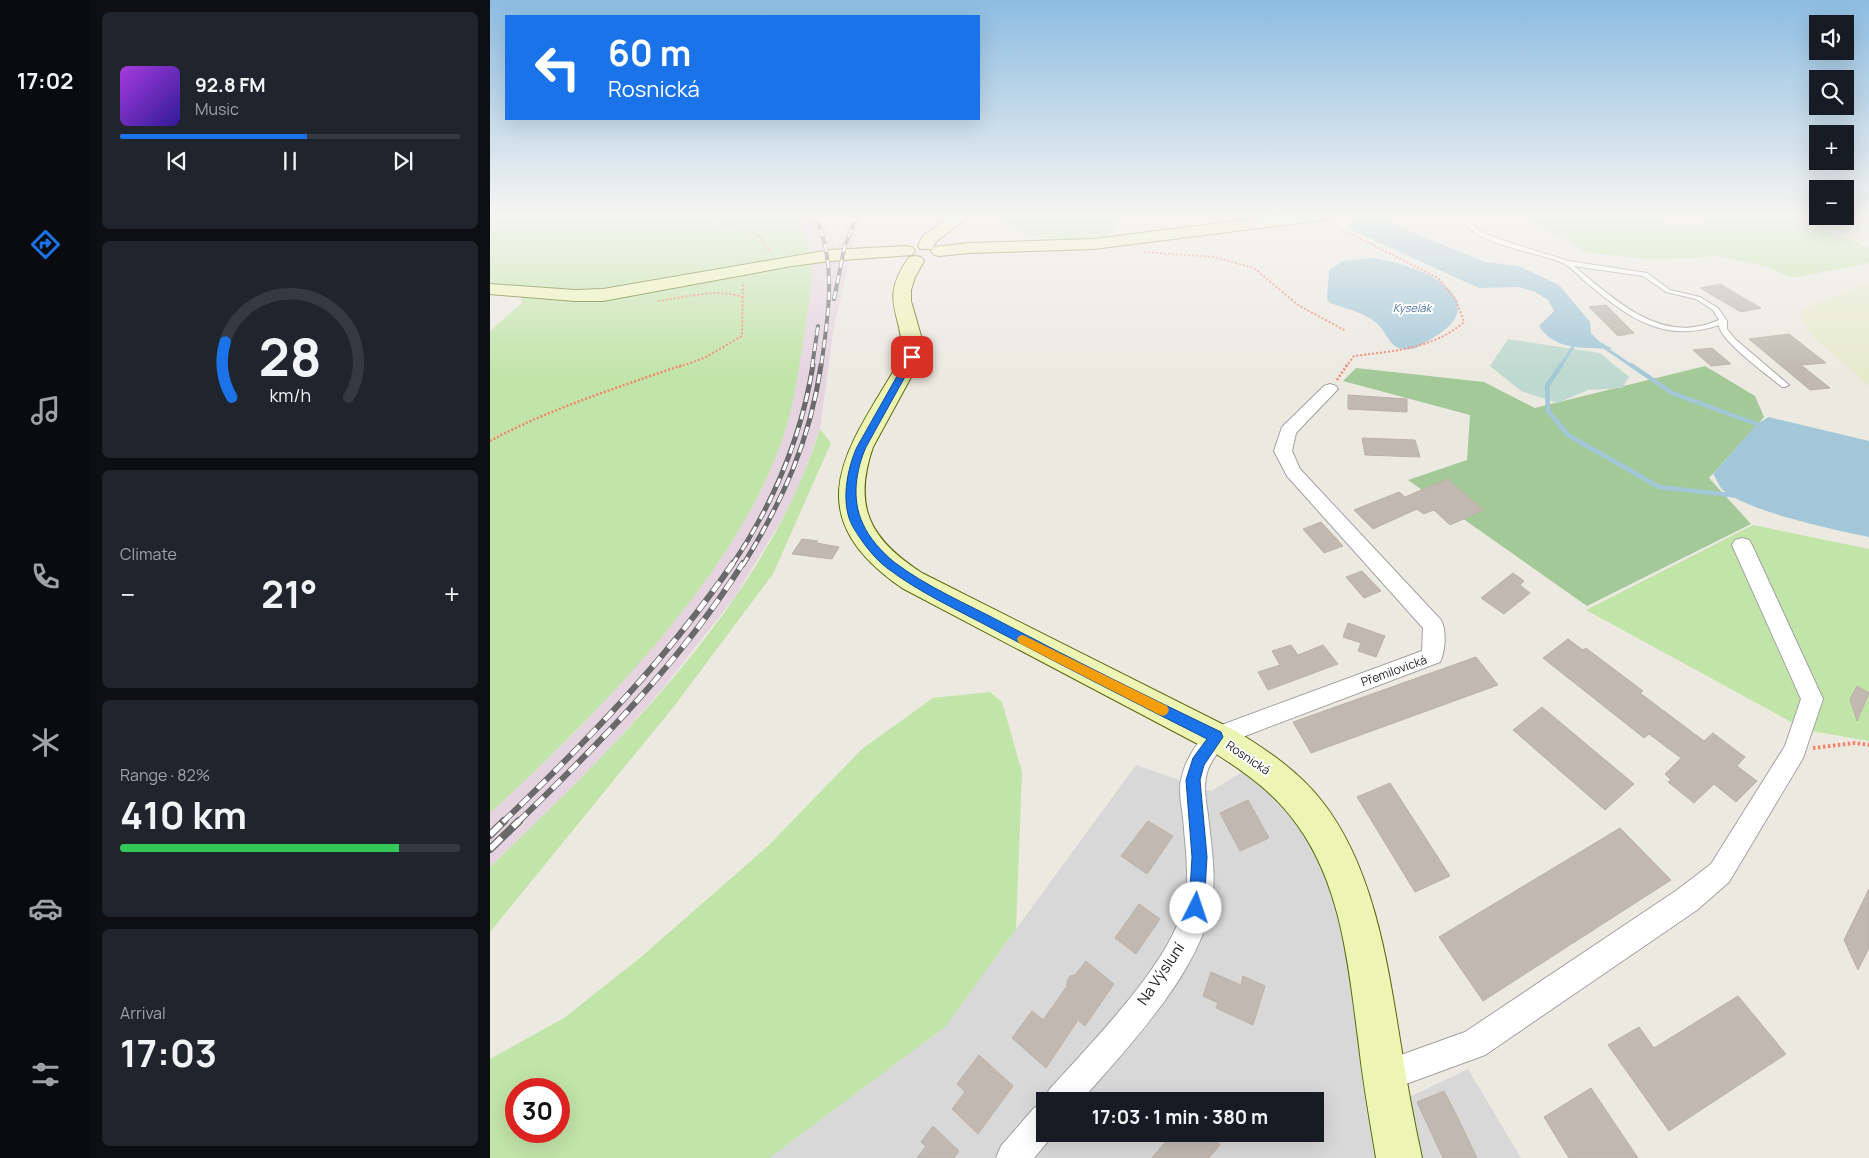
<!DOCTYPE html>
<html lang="en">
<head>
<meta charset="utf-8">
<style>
  body { margin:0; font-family:Manrope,sans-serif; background:#20242c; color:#f1f3f6; height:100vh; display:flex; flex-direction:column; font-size:19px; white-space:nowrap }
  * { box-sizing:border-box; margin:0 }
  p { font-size:16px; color:#9ea1a6 }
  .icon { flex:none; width:28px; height:28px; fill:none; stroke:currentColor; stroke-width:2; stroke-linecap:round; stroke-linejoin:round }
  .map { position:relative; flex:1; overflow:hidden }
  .sheet { display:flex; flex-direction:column; gap:12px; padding:12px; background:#0d0f14; width:400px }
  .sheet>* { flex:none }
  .banner { position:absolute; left:15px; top:15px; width:475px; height:105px; border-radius:0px; box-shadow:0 5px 20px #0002; background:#1a73e8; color:#fff; overflow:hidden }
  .controls { position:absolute; left:1319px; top:15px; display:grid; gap:10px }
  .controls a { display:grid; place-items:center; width:45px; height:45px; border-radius:0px; background:#171b24; box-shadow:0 5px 20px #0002; font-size:25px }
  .speed { position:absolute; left:15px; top:1078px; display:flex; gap:10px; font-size:25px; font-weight:700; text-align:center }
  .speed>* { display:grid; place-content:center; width:65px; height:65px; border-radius:50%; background:#171b24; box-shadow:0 5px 20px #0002; line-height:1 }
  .speed .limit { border:8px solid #d22; background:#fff; color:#111 }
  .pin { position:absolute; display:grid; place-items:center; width:42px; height:42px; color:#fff; margin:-21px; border-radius:10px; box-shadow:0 2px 8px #0006 }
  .me { position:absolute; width:55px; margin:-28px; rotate:4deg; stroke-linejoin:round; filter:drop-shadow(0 0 4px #0008) }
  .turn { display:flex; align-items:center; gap:18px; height:105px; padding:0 20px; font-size:22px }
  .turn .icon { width:65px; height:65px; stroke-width:2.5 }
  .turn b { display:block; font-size:35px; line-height:42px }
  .big { font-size:38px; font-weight:700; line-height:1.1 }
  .sheet .widget { flex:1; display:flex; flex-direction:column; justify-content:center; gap:8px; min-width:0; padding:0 18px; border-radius:8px; background:#20242c }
  .sheet .dial { align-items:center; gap:0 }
  .dial svg { height:130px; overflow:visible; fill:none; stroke:#363941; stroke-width:7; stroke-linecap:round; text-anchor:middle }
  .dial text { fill:#f1f3f6; stroke:none }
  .song { display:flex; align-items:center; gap:15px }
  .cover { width:60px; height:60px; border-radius:8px; background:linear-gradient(135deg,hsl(280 70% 55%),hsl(250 70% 35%)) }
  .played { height:5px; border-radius:2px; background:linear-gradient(90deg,#1a73e8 55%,#363941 55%) }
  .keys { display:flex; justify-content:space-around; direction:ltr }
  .heat { display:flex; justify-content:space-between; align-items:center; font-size:28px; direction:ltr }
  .charge { height:8px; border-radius:4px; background:linear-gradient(90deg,#34c759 82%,#363941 0) }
  .trip { position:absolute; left:546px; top:1092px; width:288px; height:50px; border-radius:0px; background:#171b24; box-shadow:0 5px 20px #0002; font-weight:700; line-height:50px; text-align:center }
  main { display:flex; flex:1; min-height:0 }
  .tabs { display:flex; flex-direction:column; width:90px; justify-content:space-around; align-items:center; background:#090b0e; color:#9ea1a6 }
  .tabs .icon { width:35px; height:35px }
  .tabs .current { color:#1a73e8 }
  .tabs b { font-size:22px; color:#f1f3f6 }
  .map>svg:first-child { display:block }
</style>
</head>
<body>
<main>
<nav class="tabs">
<b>17:02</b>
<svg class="icon current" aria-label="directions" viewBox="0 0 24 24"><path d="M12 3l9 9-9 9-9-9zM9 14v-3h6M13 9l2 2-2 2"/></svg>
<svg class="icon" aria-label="music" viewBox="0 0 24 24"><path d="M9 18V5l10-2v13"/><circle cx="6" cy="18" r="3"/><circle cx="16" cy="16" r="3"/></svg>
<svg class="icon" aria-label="phone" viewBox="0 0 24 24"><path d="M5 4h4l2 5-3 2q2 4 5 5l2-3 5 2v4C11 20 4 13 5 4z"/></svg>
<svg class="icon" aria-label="climate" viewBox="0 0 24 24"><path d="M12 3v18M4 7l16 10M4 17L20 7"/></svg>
<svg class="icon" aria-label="car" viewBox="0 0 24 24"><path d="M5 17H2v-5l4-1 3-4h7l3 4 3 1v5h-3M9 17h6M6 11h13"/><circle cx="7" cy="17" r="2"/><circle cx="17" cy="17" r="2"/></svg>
<svg class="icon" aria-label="filters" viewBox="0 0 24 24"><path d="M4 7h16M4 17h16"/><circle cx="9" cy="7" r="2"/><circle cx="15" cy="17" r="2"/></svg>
</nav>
<section class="sheet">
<div class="widget">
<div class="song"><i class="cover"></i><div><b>92.8 FM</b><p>Music</p></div></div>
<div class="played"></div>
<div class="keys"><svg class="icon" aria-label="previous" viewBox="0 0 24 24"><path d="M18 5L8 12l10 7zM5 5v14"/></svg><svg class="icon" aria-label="pause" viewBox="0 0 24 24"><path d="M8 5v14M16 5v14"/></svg><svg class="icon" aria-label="next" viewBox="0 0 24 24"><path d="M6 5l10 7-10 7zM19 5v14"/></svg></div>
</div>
<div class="widget dial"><svg viewBox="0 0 100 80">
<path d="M14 69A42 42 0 1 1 86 69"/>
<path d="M14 69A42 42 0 0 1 10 35" stroke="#1a73e8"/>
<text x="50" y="56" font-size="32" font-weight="700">28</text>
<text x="50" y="72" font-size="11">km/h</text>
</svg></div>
<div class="widget"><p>Climate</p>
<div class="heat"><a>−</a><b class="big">21°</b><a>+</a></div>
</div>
<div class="widget"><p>Range · 82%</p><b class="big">410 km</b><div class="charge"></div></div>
<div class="widget"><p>Arrival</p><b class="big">17:03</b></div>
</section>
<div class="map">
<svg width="1379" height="1158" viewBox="0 0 1379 1158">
  <rect width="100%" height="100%" fill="#ece9e1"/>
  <path fill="#d9d8d8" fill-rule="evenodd" d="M646,765L721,791L761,767L809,813L845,879L915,1099L978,1069L1031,1158H279L455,1026ZM555,1101H825V1134H555Z"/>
  <path fill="#e5d3e0" d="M305,214H332L343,235L347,249L351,233L360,214H374L366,232L343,332L330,429L309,487L291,521L244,598L175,686L125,743L74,796L0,867V813L87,730L174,632L205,594L232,555L272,488L295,432L310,361L322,255L317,240Z"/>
  <g fill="#e6eacc">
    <path d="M1326,214L1328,216H1355V214H1379V245L1327,220Z"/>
    <path d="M1379,282V386L1321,335L1311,320V311Z"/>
  </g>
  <g fill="#c1e4a8" fill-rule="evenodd">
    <path d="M0,214H305C330,257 321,289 314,335C308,376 302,418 286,456C233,589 104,717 0,813V331L32,303L29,290L0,284Z"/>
    <path d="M505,214H628L629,222C627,227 621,234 617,236C605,243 552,239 539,235C527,231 516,222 505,214Z"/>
    <path d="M1028,214H1138L1187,226L1231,220L1239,214H1280L1295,216L1379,247V263L1307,277H1300L1278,267L1226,255L1208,258L1157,259L1102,253L1092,250L1073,237L1051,228Z"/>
    <path d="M330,429L341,443L283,574L185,705L0,932V867C126,746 277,600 330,429Z"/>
    <path d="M1263,525L1379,549V741L1316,730L1096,610Z"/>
    <path d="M500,692L512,702L532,772L526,929L455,1027L279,1158H0V1059L74,1018L151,957L278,846L372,749L443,698ZM26,1089H69V1131H26Z"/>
  </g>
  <path fill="#a2c997" d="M1215,366L1265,396L1274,417L1219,478L1261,524L1097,606L918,480L977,460L980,415L853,381L866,368L994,382L1045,408Z"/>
  <path fill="#bed9cf" d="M1018,339L1110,353L1139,377L1132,388L1098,390L1067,403L1031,391L1000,366Z"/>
  <g fill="#a3c7d8">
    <path d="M875,217L892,220L995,262L1029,266L1069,285L1100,322L1101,333L1110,342L1123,349C1097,347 1065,352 1049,326L1064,311L1058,300L1045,292L1028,287L989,288L861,230L859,226L860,223Z"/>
    <path d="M881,258C904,260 977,280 967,314C962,329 939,340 926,348C897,355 900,332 884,321C872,312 854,308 840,303L837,299L839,270L853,261Z"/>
    <path d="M1279,417L1379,441V537C1346,530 1253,511 1231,488C1228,484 1226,478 1223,474L1268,423Z"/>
  </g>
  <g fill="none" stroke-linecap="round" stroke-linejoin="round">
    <g stroke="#a3c7d8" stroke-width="3">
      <path d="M1111,345L1143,367"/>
      <path d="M1070,367L1086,342"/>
    </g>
    <g stroke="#a3c7d8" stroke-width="4.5">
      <path d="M1071,365L1057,386L1058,411L1078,435L1169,487L1249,496"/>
      <path d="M1141,365L1182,393L1272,426"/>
    </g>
  </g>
  <g fill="#c0b8b1" stroke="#bdb1a4">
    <path d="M1230,284L1271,308L1251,312L1210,288Z"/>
    <path d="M1116,305L1144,333L1128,336L1099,307Z"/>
    <path d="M1299,334L1336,363L1311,365L1340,388L1320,390L1259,339Z"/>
    <path d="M1222,348L1241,364L1221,366L1203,350Z"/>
    <path d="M858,395L917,399V412L858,409Z"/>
    <path d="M872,438L925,440L930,457L875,455Z"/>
    <path d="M957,479L994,510L960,525L944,510L933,514L927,509L883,529L864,510L909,492L915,497Z"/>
    <path d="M831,522L853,546L834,553L813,529Z"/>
    <path d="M312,539L328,541L326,543L349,547L342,559L302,554Z"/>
    <path d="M872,571L891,591L874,598L856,577Z"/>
    <path d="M1023,573L1034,581L1030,585L1040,593L1014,614L991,598Z"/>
    <path d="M858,623L895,636L886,657L868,651L871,643L853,637Z"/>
    <path d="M1078,639L1093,650L1096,648L1153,691L1150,693L1214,741L1223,733L1255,757L1247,766L1267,781L1246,802L1224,784L1204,803L1178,782L1181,780L1175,774L1191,758L1159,734L1154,738L1053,658Z"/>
    <path d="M801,645L808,655L833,645L848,664L778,690L768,672L790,665L782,651Z"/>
    <path d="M986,657L1008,685L821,753L803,722Z"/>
    <path d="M1367,686L1379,693L1367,721L1360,699Z"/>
    <path d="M1052,707L1144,784L1115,810L1023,730Z"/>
    <path d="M900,783L960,876L925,892L867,797Z"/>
    <path d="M758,800L779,838L750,851L730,813Z"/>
    <path d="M658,821L683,836L657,874L631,856Z"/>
    <path d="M1130,828L1181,880L993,1001L949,937Z"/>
    <path d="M1379,889V948L1368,970L1354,940Z"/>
    <path d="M649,904L670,919L646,954L625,938Z"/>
    <path d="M596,961L624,984L595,1026L588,1020L556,1068L522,1038L542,1011L553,1020L577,986V981L580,976L585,975Z"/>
    <path d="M721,972L751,985L753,976L775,986L763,1025L726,1008L728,1003L713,996Z"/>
    <path d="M1248,996L1296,1054L1179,1131L1118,1045L1149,1027L1164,1048Z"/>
    <path d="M489,1055L523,1086L488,1134L462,1109L475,1092L467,1084Z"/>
    <path d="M1101,1088L1148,1158H1079L1054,1117Z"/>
    <path d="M954,1091L965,1112L987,1158H953L927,1102Z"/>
    <path d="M443,1126L469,1151L464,1158H427L436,1146L431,1142Z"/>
    <path d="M682,1134H721L730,1145L719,1158H662Z"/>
  </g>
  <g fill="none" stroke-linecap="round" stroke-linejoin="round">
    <defs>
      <path id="lane" d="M969,214H975L977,219L989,231L1018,242L1079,261L1157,273L1180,290L1210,297L1228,308L1237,321V329L1245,339L1299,385L1295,387H1292C1279,376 1229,340 1229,325C1208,332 1188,334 1166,327C1140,319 1117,300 1096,282C1089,276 1081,267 1073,263C1046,251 979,245 969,214ZM1084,266L1153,276L1176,292L1206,299L1223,310L1229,320C1223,322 1217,325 1210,326C1162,337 1118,294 1084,266Z"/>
      <g id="street">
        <path d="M840,384L846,386L848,389L806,433L802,451L810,469L951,620C957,631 955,652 950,662L734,744C728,753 719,763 717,773C713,787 716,801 718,815C721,845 727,876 721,906C708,975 636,1049 591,1101H555V1134H564L544,1158H506L511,1146L544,1108L555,1103L554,1101L559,1090C599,1045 679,965 693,908C701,879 695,846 693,817C691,803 688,789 692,776C696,758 707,744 718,730L932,651L933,628L797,476L784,451L792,427L834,386Z"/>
        <path d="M1252,538L1259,540L1262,545L1333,699L1313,758L1239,882L1207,910L995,1055L894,1092L883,1087L878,1076L883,1065L975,1032L1187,890L1221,864L1295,746L1311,699L1242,545L1245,540Z"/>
      </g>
      <g id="secondary">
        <path d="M463,214H481L446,242L442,249H430L428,245L434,235Z"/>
        <path d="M801,214H849L847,217L841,219L604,249L479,253L450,256L444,255L441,251L444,247L479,243L604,239Z"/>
        <path d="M416,246L422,247L425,251L422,255L340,261L302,266L113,301H85L0,294V284L85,290L113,289L340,250Z"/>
        <path d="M425,256L431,257L434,261L425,277L421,290V301L433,343L432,357L383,447C362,508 381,540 432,573L746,731C777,750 808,771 831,800C884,866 898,965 911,1046C917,1084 924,1121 932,1158H886C880,1121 873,1083 869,1046C859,971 853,889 808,826C786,794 755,772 723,752L412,588C301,511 360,446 412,357C414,312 387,303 419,257Z"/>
      </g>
    </defs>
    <use href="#lane" stroke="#a2a2a2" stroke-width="2"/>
    <use href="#street" stroke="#a2a2a2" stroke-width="2"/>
    <use href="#secondary" stroke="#57690a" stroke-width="2"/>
    <g stroke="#f2856c" stroke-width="2" stroke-dasharray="2 2" stroke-linecap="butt">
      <path d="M222,214L235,225L269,236L281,253"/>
      <path d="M845,226L948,278L966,300L974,322C943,349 903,351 864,356L856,367"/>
      <path d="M654,252L724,257L764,268L808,305L856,331"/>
      <path d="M168,301C190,298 235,287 253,298"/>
      <path d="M189,367L214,358L252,336L253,282"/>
    </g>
    <g stroke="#f2856c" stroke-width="2.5" stroke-dasharray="2 2" stroke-linecap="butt">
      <path d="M847,380L857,365"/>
      <path d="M0,441C61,408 127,388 192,365"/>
    </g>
    <path stroke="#f2856c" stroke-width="4" stroke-dasharray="2.5 2.5" stroke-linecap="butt" d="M1323,748L1365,743L1379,745"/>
    <use href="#lane" fill="#fff" fill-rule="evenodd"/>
    <use href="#street" fill="#fff" fill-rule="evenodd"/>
    <use href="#secondary" fill="#edf5b5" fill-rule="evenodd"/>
    <defs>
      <g id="rail-far3">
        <path d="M324,214C348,262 338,316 331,367"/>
        <path d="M344,299L355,245L368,214"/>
        <path d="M322,367L328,326"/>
      </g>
      <g id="rail-far2">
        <path d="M242,565C284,503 311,439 323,365"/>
        <path d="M253,565C293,500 320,441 331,365"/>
      </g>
      <g id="rail-far1">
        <path d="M13,822C96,742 177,659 243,563"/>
        <path d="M28,822C109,744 192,660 253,563"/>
      </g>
      <g id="rail">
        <path d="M0,835L14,821"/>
        <path d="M0,849L29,821"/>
      </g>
    </defs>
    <use href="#rail-far3" stroke="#696969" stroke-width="4"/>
    <use href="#rail-far2" stroke="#696969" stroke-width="5"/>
    <use href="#rail-far1" stroke="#696969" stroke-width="6"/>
    <use href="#rail" stroke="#696969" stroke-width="8"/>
    <use href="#rail-far3" stroke="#fff" stroke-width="2.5" stroke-dasharray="8" stroke-linecap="butt"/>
    <use href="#rail-far2" stroke="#fff" stroke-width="3" stroke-dasharray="9" stroke-linecap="butt"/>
    <use href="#rail-far1" stroke="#fff" stroke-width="4.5" stroke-dasharray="12" stroke-linecap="butt"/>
    <use href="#rail" stroke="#fff" stroke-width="5.5" stroke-dasharray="16" stroke-linecap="butt"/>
  </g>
  <linearGradient id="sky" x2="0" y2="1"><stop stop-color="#8cbce2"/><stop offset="0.57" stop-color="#f6f5f2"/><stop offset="1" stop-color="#f6f5f2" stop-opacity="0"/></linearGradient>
  <rect width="1379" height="376" fill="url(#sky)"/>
  <path fill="#1a73e8" stroke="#114b97" d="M419,355L426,357L376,447C366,470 361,499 373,524C379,538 392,552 404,562C437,587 477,604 513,623C585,661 658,697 731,732L733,737L714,765L710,780L717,857L714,908L712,914L706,916L701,914L699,908L702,857L696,780L703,758L717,739C646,703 575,667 505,630C468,610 430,593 397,568C383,557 372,542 363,527C350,504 357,469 367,447Z"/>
  <path fill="#f59e0b" d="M533,635L677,706L679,710L677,714L673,716L668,714L529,643L527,639L529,636Z"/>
  <g text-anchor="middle" stroke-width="4" stroke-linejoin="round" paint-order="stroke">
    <g font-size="11" font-style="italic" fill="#4d72a4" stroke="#fff">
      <text x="922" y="312">Kyselák</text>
    </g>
    <g font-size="12" fill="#1b1b1b" stroke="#fff">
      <text transform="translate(904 671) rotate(-20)" y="4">Přemilovická</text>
      <text transform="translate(758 758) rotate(34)" y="4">Rosnická</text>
    </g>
    <g font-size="15" fill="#1b1b1b" stroke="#fff">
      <text transform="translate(671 974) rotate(-56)" y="5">Na Výsluní</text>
    </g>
  </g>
</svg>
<div class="controls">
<a><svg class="icon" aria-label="sound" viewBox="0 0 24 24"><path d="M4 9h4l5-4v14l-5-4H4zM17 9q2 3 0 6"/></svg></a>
<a><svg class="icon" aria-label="search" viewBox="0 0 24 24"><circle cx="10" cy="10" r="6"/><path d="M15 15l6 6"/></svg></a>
<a>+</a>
<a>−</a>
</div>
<div class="speed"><div class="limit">30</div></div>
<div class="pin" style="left:422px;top:357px;background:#d93025"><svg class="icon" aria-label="arrive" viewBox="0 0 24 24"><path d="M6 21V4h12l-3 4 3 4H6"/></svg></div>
<svg class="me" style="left:706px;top:908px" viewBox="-20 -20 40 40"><circle r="19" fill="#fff"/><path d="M0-13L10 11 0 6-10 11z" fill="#1a73e8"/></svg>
<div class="trip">17:03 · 1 min · 380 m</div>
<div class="banner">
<div class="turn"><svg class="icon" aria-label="left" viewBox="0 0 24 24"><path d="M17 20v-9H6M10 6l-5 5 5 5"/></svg><div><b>60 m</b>Rosnická</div></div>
</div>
</div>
</main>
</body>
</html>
